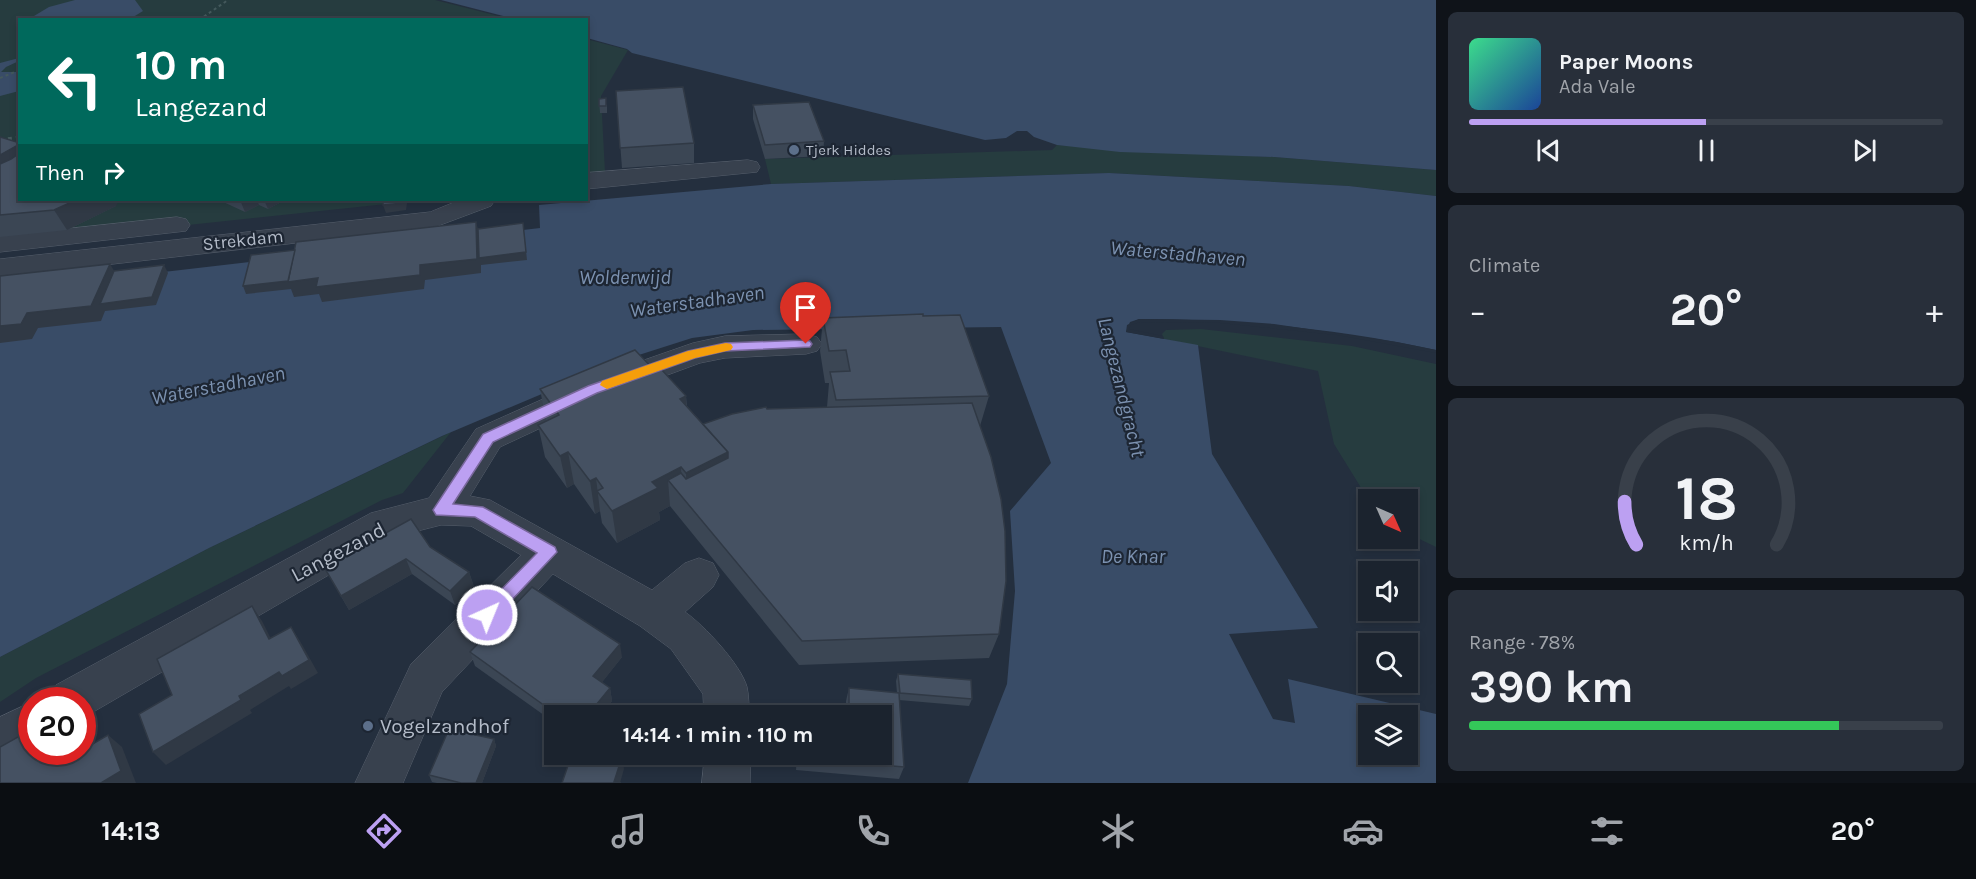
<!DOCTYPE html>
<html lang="en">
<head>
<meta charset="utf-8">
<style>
  body { margin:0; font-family:Karla,sans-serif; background:#282f3a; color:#f1f3f6; height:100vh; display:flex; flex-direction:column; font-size:22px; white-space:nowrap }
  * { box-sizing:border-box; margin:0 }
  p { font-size:20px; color:#a0a4aa }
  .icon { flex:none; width:33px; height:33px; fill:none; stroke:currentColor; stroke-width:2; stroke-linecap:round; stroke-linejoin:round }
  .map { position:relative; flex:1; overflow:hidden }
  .side { display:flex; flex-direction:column; gap:12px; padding:12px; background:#0f1319; width:540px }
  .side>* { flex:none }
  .guide { position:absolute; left:18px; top:18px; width:570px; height:183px; border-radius:0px; box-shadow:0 3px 9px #0003,0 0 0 2px #39404a; background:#00695c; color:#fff; overflow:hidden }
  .needle { width:39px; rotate:135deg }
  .tools { position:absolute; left:1358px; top:489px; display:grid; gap:12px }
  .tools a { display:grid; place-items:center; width:60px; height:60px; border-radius:0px; background:#1b232e; box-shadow:0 3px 9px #0003,0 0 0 2px #39404a; font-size:30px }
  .speed { position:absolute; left:18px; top:687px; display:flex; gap:12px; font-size:30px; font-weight:700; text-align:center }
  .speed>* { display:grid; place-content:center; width:78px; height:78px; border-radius:50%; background:#1b232e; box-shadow:0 3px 9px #0003,0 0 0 2px #39404a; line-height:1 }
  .speed .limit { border:9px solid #d22; background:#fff; color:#111 }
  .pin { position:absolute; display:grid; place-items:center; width:51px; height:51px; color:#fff; margin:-62px -26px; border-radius:50% 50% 50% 0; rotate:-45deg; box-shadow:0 0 6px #0007 }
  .pin .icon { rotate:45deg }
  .me { position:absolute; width:66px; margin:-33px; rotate:44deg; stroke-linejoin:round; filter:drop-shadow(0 0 4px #0008) }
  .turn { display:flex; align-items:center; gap:21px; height:126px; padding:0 18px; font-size:27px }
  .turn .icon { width:78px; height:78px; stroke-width:2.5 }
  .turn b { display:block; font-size:42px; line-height:51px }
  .then { display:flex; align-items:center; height:57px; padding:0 18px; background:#0003; gap:12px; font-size:22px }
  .big { font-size:45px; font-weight:700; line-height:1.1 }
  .side .tile { flex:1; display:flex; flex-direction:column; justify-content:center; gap:9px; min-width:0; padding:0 21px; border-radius:9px; background:#282f3a }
  .side .dial { align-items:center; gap:0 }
  .dial svg { height:156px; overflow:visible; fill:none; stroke:#39404a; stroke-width:7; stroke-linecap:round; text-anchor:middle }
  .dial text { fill:#f1f3f6; stroke:none }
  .song { display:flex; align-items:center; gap:18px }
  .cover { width:72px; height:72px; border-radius:9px; background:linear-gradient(135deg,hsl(150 70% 55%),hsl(220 70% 35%)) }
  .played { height:6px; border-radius:3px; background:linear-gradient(90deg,#bca0f2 50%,#39404a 50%) }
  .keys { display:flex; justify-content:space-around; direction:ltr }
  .heat { display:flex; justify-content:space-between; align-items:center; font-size:33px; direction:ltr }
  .charge { height:9px; border-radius:4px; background:linear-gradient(90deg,#34c759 78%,#39404a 0) }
  .trip { position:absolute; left:544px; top:705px; width:348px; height:60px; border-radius:0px; background:#1b232e; box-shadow:0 3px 9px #0003,0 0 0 2px #39404a; font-weight:700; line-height:60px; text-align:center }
  .menu { display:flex; height:96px; justify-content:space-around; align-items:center; background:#0b0e12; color:#a0a4aa }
  .menu .icon { width:42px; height:42px }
  .menu .active { color:#bca0f2 }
  .menu b { font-size:27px; color:#f1f3f6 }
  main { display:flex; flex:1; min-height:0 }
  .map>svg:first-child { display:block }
</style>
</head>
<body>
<main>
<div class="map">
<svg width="1436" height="783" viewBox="0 0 1436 783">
  <rect width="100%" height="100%" fill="#242f3e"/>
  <g fill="#263c3f">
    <path d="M0,0H435L510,19L20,20V200H424L0,245Z"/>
    <path d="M586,39L628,50L601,96L605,172L587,173Z"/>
    <path d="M1057,145L1274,157L1436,170V196L1349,186L1109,173L771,184L765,159L1052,150Z"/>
    <path d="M1201,329L1352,346L1436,364V547L1407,533V500L1368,499L1334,444L1318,371L1164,339L1162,334L1166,330Z"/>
    <path d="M451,432L403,493L382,500L36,678L0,702V657L209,548Z"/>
  </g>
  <g fill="#394c67" fill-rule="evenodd">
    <path d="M75,0H135L143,11L130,19H29L49,7Z"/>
    <path d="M441,0H1436V170L1274,157L1120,152L1057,145L1034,137L1027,131H1017L1006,138L985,140L632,53L627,49L587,38L586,20L515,19Z"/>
    <path d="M19,58V61L6,67L1,72H19V91L0,96V63Z"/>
    <path d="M1109,173L1349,186L1436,196V350C1338,329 1239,319 1139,319L1130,322L1126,332L1198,345L1212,454L1318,628L1229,634L1273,719L1295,723L1288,679L1436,714V783H968L1007,684L1015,591L1010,511L1051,463L1001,327L753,330L692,338L620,361L442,436L209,548L0,657V291L540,228L539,205L771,184ZM1368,716H1407V754H1368Z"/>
  </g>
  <path fill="#242f3e" d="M1139,319L1220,320L1274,324L1397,342L1436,350V353L1337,335L1220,323L1140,322L1131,325L1129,329L1163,336L1164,339L1126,332L1127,325Z"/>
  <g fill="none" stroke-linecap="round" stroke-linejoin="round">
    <defs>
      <g id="minor">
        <path d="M748,160L757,162L760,167L757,172L586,189V173Z"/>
        <path d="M460,200H495L491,206L435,227L0,277V259L430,212Z"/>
        <path d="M177,217L186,219L190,225L186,231L0,252V236Z"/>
        <path d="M806,334L817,337L822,344L817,351L806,354L725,358L700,363L605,398L500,447L470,496L490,500L652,590L685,563L699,558L713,563L719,575L713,587L685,612C704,625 741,665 747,687C749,696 749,707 749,716H704L703,694L671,649L640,626L553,574L442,692L403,783H355L411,664L521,555L471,526L441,525L394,537L88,715L82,717V700H50L56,685L371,513L429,498L476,429L581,382L693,343L725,336Z"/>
        <path d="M32,702V749L0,764V717Z"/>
        <path d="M705,754H751L750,783H702Z"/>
      </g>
    </defs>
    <use href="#minor" stroke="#565f6c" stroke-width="1"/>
    <g stroke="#44595c" stroke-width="2" stroke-dasharray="3 3" stroke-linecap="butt">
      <path d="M199,20L228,0"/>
      <path d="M0,78L20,70"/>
    </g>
    <path stroke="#44595c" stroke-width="3" stroke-dasharray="4 4" stroke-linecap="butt" d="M0,140L20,137"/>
    <use href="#minor" fill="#38414e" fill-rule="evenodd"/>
  </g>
  <g fill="#3b4654">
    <path d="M616,91L694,143V163L622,168Z"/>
    <path d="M599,99L607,105V113H600Z"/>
    <path d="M753,105L824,141L823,156L765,159L753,119Z"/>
    <path d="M0,137L20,200L116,206L67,230L0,237Z"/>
    <path d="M219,200H285L268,209L259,205L245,212Z"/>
    <path d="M923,316L989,396L980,426L999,634L989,658L799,665L670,506L659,512L660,520L617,543L602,523L600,511L595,514L574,484L567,488L545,457L538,425L546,421L540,389L686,396L687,406L703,424L767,409L827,407L829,383H825L820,351L823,318Z"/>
    <path d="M430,547L469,572L474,587L455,605L412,574L349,610L324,567Z"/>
    <path d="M470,652L622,657L602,682L610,688L612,701L601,716H555V723L475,666Z"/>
    <path d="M898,674L972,699L969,706L899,700L904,767L899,779L796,770L797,754H882V716H798L799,708L846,712V701L849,688L897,693L896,681Z"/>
    <path d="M494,739L496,746L482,783H437L432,782L429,775Z"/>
  </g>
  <g fill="#303945">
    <path d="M20,144V171L0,182V155Z"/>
    <path d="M76,200H119L116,206L67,230L54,210Z"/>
    <path d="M240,200H257L259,205L245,212Z"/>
    <path d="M264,200H285L268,209Z"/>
    <path d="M342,200H364L343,202Z"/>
    <path d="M404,200H406L407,203L406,210L386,213L383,205Z"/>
    <path d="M476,222L480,236L523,223L527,260L481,265V264V273L425,280L424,289L322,302L319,294L294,297L291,289L246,294L243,286L420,265Z"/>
    <path d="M110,264L119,279L164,265L168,273L156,305L105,311L101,321L38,328L32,339L0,343V326Z"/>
    <path d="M686,396L687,428L680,399Z"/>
    <path d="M568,452L574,484L567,488L560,456Z"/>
    <path d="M728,452V484L687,502L686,473Z"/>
    <path d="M681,467L682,496L668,480L670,506L659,512L660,520L617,543L612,511L652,482Z"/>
    <path d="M596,478L600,511L595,514L590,481Z"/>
    <path d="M406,559L412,574L349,610L341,596Z"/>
    <path d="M469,572L474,587L455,605L450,591Z"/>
    <path d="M252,606L262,621L278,653L269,639Z"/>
    <path d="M291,627L300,641L318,673L291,689L289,686L250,710L252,713L166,765L153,752L239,696Z"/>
    <path d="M620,644L622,657L596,690L593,676Z"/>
    <path d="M610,688L612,701L601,716H587Z"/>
    <path d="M82,726L96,763L82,751Z"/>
    <path d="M108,735L122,747L136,783H101Z"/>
    <path d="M494,739L496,746L482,783H476Z"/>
    <path d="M622,757L624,769L620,783L614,782Z"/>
  </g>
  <g fill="#455162" stroke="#303945" stroke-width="1.5">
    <path d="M683,87L694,143L620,148L616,91Z"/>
    <path d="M606,98V106H599V99Z"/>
    <path d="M809,102L824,141L765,145L753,105Z"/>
    <path d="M0,137L20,143V144L0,155Z"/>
    <path d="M20,153V200H76L54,210L0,215V164L11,159Z"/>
    <path d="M383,200H404V203L383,205Z"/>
    <path d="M476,222L477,259L420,265V275L316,287L318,278L288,282L296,242Z"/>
    <path d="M523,223L526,252L479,258L478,229Z"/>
    <path d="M295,250L288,281L243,286L251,255Z"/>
    <path d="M110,264L91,306L27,313L21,324L0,326V276Z"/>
    <path d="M164,265L152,297L100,304L114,271Z"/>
    <path d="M923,314V316L960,315L989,396L836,400L830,372L850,371L846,350L829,351L823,318Z"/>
    <path d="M635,350L655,371L661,369L686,396L680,399L728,452L686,473L681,467L656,480L652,482L658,488L612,511L597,491L603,488L596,478L590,481L568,452L560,456L538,425L559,415L540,389Z"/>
    <path d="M972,403L991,457L1001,499L1005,531L1006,581L999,634L802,641L668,480L681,473L686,479L728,458V452L703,424L732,414L766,407L767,409Z"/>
    <path d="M411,519L430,547L469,572L450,591L406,559L341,596L324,567Z"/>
    <path d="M532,587L620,644L593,676L610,688L587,716H565L562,714L561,716H559L470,652Z"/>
    <path d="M252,606L269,639L291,627L309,660L282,676L279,672L239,696L241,700L153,752L139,714L172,695L157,659Z"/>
    <path d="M898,674L971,680L972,699L900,693Z"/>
    <path d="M849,688L899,693L904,767L798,758V754H882V716H799V708L849,712Z"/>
    <path d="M32,729V752H82V750L108,735L121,771L101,783H0V747Z"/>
    <path d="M449,729L494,739L476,783H461L429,775Z"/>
    <path d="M572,754H611L622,757L614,782L621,783H562Z"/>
  </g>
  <path fill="#bca0f2" stroke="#7a689d" stroke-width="1.5" d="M806,340L810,341L812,344L810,347L725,351L695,358L597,393L493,442L453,504L483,507L555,547L557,552L493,620L487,623L481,620L479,615L481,610L537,553L475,517L436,515L433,510L483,434L588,386L688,351L725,343Z"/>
  <path fill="#f59e0b" d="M726,343L731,344L733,347L731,350L695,358L607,389L600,385L602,381L688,351Z"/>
  <g fill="#5c6f8a" stroke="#1d2633" stroke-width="2">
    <circle cx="794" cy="150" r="6"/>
    <circle cx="368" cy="726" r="6"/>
  </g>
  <g text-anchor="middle" stroke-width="4.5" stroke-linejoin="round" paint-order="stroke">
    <g font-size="15" fill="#b4bcc9" stroke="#1d2633" text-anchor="start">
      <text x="806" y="155">Tjerk Hiddes</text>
    </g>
    <g font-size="18" fill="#b4bcc9" stroke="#1d2633">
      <text transform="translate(243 240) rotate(-6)" y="6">Strekdam</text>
    </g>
    <g font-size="20" font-style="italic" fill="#7c92b1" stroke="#1d2633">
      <text transform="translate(1178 253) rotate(5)" y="7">Waterstadhaven</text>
      <text x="625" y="284">Wolderwijd</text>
      <text transform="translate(697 301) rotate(-8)" y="7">Waterstadhaven</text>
      <text transform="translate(218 385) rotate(-11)" y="7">Waterstadhaven</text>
      <text transform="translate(1122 387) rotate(76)" y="7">Langezandgracht</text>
      <text x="1133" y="563">De Knar</text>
    </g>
    <g font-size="21" fill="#b4bcc9" stroke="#1d2633">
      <text transform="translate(338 552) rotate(-28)" y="7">Langezand</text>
    </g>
    <g font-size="21" fill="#b4bcc9" stroke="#1d2633" text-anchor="start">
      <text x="380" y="733">Vogelzandhof</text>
    </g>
  </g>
</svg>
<div class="tools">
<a><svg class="needle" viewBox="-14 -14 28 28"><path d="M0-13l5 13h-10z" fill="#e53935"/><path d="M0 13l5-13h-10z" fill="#a0a4aa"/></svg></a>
<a><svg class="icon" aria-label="sound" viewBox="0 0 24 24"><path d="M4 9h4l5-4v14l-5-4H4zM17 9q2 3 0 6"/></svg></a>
<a><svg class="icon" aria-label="search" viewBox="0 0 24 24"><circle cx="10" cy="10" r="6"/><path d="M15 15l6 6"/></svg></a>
<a><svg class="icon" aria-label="layers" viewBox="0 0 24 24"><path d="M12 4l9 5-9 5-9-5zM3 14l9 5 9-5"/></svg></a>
</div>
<div class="speed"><div class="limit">20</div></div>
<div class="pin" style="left:806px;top:344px;background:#d93025"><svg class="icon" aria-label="arrive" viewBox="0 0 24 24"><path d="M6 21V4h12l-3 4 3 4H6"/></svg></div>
<svg class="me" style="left:487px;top:615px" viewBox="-20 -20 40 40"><circle r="17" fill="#bca0f2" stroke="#fff" stroke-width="3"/><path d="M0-11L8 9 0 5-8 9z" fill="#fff"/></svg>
<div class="trip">14:14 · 1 min · 110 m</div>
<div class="guide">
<div class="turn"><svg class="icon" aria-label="left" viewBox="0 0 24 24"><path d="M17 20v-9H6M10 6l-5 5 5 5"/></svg><div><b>10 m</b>Langezand</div></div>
<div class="then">Then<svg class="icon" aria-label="right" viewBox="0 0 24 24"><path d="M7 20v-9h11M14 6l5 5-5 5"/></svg></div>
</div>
</div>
<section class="side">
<div class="tile">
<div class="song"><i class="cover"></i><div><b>Paper Moons</b><p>Ada Vale</p></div></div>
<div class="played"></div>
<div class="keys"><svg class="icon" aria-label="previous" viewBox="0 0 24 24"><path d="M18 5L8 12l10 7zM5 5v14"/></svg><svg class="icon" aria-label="pause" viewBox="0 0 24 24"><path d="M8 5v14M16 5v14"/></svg><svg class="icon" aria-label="next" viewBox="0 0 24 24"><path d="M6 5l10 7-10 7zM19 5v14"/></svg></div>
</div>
<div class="tile"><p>Climate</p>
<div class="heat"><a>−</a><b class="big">20°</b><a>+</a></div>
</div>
<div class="tile dial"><svg viewBox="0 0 100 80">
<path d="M14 69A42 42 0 1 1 86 69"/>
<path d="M14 69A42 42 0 0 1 8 47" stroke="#bca0f2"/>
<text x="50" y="56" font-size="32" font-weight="700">18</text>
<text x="50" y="72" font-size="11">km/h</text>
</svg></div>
<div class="tile"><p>Range · 78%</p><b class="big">390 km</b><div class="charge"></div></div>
</section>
</main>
<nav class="menu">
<b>14:13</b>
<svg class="icon active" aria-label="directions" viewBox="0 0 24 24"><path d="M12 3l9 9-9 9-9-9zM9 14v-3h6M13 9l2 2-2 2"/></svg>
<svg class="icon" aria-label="music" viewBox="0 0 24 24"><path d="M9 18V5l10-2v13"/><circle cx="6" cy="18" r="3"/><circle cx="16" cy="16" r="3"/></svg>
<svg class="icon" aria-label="phone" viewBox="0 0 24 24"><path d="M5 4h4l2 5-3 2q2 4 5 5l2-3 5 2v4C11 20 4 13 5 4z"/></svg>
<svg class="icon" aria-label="climate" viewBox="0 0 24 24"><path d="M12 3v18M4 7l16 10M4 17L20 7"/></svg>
<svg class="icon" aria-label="car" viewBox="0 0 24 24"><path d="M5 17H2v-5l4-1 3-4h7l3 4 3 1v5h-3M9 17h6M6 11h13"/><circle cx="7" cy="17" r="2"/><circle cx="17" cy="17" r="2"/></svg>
<svg class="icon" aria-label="filters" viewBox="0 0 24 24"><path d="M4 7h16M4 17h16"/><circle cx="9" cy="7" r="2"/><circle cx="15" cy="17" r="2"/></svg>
<b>20°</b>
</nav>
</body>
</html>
